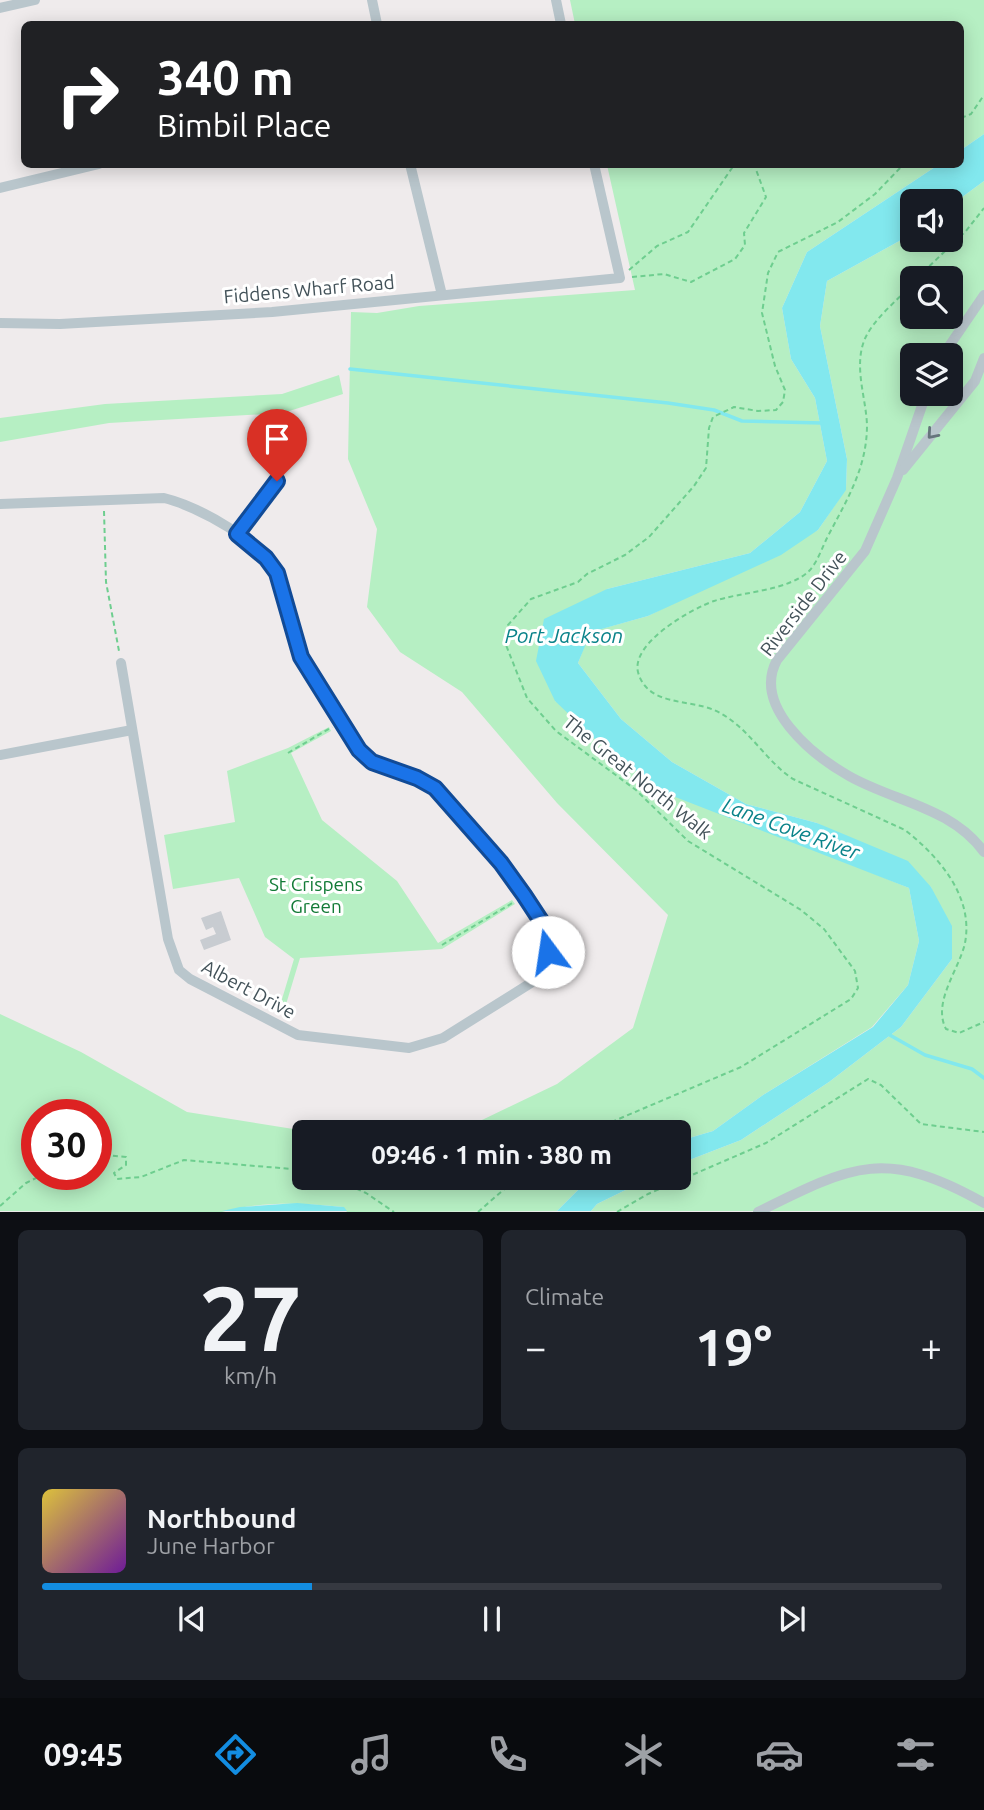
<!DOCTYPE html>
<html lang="en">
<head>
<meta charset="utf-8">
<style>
  body { margin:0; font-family:Ubuntu,sans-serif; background:#20242c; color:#f1f3f6; height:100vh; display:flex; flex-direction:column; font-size:26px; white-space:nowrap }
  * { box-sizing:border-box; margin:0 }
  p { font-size:23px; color:#9ea1a6 }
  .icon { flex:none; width:38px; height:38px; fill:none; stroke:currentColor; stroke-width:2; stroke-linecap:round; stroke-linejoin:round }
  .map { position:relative; height:1212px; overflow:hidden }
  .panel { display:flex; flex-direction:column; gap:18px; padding:18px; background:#0d0f14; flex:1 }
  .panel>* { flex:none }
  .top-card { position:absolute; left:21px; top:21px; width:943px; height:147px; border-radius:10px; box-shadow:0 4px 18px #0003; background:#202124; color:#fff; overflow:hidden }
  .buttons { position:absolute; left:900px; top:189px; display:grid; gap:14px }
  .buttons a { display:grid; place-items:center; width:63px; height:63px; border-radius:10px; background:#171b24; box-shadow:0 4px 18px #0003; font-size:35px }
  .speed { position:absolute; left:21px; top:1099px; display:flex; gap:14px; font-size:35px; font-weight:700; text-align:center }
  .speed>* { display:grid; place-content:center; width:91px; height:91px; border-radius:50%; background:#171b24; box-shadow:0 4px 18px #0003; line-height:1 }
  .speed .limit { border:10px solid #d22; background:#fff; color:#111 }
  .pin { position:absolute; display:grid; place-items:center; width:60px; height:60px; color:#fff; margin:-72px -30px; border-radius:50% 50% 50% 0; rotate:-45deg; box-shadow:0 0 7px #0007 }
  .pin .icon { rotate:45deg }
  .me { position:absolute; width:77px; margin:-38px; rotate:346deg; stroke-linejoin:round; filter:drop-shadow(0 0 5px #0008) }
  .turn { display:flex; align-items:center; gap:24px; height:147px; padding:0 21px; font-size:32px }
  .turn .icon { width:91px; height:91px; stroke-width:2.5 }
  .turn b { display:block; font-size:49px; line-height:60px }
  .big { font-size:52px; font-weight:700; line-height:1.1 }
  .panel .card { flex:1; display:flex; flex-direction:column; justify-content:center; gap:10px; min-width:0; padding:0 24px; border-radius:10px; background:#20242c }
  .panel .dial { align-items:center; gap:0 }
  .dial b { font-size:91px; line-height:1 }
  .song { display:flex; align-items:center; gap:21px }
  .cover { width:84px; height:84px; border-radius:10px; background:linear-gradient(135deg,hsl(50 70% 55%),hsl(280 70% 35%)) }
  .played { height:7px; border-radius:4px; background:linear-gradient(90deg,#138de1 30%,#363941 30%) }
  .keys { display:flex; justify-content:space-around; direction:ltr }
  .heat { display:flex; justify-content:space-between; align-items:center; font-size:38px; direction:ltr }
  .panel .tiles { flex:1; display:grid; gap:18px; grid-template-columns:1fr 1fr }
  .card:last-child { grid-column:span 2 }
  .trip { position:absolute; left:292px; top:1120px; width:399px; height:70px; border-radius:10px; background:#171b24; box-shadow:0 4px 18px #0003; font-weight:700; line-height:70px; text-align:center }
  .dock { display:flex; height:112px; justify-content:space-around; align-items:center; background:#090b0e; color:#9ea1a6 }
  .dock .icon { width:49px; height:49px }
  .dock .current { color:#138de1 }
  .dock b { font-size:32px; color:#f1f3f6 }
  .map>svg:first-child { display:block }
</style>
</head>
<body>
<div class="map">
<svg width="984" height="1212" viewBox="0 0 984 1212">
  <rect width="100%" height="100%" fill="#efebec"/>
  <g fill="#b6efc3" fill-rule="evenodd">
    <path d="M570,0H984V134L961,150V24H575Z"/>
    <path d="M607,165H938L807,252L782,308L791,359L815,398L827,461L800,512L750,553L607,589L555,701L853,865L909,888L919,941L908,985L872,1027L763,1095L713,1131L679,1141V1132H457L557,1084L633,1028L668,915L557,803L462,692L400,652L367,607L377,529L348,459L351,312L377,313L419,306L635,290Z"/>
    <path d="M984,181V1211H591L597,1204L650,1178H679V1164L741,1140L829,1082L901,1027L952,959L931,887L817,823L746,804L672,762L621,719L578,663L590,632L648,616L818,530L846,489L847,459L820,326L827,281L912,234V240H950V206ZM912,278H950V317H912ZM912,355H950V394H912Z"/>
    <path d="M339,375L343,394L283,413L109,423L0,442V418L105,404L282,394Z"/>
    <path d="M329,727L331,731L291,753L322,820L397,881L438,943L512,900L515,904L442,949L300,958L284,1011L279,1009L294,959L265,937L239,878L173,889L164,835L235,822L227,771L288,748Z"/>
    <path d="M0,1014L81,1052L187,1112L312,1132H304V1178H590L557,1211L347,1212L343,1207C303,1203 262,1201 222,1212L0,1211ZM37,1115H96V1174H37Z"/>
  </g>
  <g fill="#82e8ee">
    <path d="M984,134V181L950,206V201H912V234L827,281L820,326L847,459L846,490L818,530L781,555L648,616L591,632L578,663L621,719L672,762L746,804L817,823L908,861L931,887L952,926V959L901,1027L829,1082L741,1140L679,1164V1141L713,1131L763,1095L873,1027L908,985L919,941L909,888L665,793L596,740L555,701L536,661L544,619L607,589L750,553L800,512L827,461L815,398L791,359L782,308L807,252L938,165L961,164V150Z"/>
    <path d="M590,1178H650L597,1204L591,1211H557Z"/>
    <path d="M297,1203L344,1207L347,1211H222L240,1207Z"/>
  </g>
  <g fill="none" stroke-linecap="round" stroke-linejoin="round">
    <g stroke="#82e8ee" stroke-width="3.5">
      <path d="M350,369L668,403L714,410L742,421L822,423"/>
      <path d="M888,1034L925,1055L972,1069L984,1078"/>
    </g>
  </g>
  <path fill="#c8ccd1" d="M221,911L231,940L204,950L200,940L216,934L213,927L206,930L201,918Z"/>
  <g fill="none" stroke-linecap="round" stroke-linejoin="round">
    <g stroke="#6ece8f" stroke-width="2" stroke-dasharray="5 3.5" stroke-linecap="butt">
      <path d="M961,118L971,114L984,95"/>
      <path d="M629,270L657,246L688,232L734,165H753"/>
      <path d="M632,277L664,274L691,282L735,259L745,245L744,233L766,197L754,164"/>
      <path d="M917,278L966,231L984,208"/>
      <path d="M912,284C897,301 872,320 864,341C854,368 866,398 867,425C867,469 846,501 827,538C822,548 817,563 809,571C788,591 741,592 714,601C691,609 631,643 638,672C647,706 688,699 714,710C748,725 764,760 793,779L905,830C938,856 974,896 965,943C959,970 932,1002 946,1029L959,1033L984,1022"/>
      <path d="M104,511L106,582L119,651"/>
      <path d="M288,753L332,727"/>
      <path d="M442,945L514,902"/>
      <path d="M588,1132L741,1067L851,999L858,988L855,971L824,929L801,910L688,841L636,790L556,731L527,698L506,645L508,625L531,599L578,582L587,574L625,555L649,537L694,486L706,468L709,428L713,417L734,407L758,411L776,410L783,402L785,390L775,366L762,313L768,273L778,252L838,222L875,194L904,164"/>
      <path d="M96,1154L126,1157V1165L114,1173L117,1179L141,1177L184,1160L304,1170"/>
      <path d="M333,1178L366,1193L394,1212"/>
      <path d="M0,1206L26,1183L44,1174"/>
      <path d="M478,1212L517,1178"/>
      <path d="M617,1212L648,1194L766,1143L868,1079L881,1085L921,1124L984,1132"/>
    </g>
    <g stroke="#b9c6cc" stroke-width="10">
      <path d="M372,0L377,24"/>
      <path d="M556,0L561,24"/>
      <path d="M0,8L35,0"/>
      <path d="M410,164L442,295"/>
      <path d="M0,188L99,164"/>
      <path d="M0,323L60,324L272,312L620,278L594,164"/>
      <path d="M943,355L984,295"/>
      <path d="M926,394L897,478L865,551L777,660C752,706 812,755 849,776C895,802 951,807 984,852"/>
      <path d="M903,470L975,381L984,358"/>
      <path d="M0,504L164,498C197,506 264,542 278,575C288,600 288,629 299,653C315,687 340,719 359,750L372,762L417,778L435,788L501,863L543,924L548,938V952L534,981L443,1038L409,1048L298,1035L190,979L179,970L168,939L121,663"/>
      <path d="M237,534L277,481"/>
      <path d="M0,755L132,730"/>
      <path d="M758,1212C854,1164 886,1148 984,1203"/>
    </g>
  </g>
  <defs><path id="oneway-chevron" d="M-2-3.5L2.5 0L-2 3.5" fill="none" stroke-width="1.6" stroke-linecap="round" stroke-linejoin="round" transform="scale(1.75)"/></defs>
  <use stroke="#66757c" href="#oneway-chevron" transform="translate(932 434) rotate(131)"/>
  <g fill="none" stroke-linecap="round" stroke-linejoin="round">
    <defs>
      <path id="route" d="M277,481L237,534L266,558L277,573L301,657L359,750L372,762L417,778L435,788L501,863L524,895L543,924L548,952"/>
    </defs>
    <use href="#route" stroke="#114b97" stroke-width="18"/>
    <use href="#route" stroke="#1a73e8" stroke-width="12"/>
  </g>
  <g text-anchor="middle" stroke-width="6" stroke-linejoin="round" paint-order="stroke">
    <g font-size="19" fill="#435259" stroke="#fff">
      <text transform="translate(309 289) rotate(-5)" y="7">Fiddens Wharf Road</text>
      <text transform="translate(803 603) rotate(-52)" y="7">Riverside Drive</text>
      <text transform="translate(638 777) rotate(39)" y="7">The Great North Walk</text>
      <text transform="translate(249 989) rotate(28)" y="7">Albert Drive</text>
    </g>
    <g font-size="19" fill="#137b37" stroke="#fff">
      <text x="316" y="891">St Crispens<tspan x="316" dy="22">Green</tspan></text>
    </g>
    <g font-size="21" font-style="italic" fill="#0a838a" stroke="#fff">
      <text x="564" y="643">Port Jackson</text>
      <text transform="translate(791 829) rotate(20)" y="7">Lane Cove River</text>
    </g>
  </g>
</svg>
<div class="buttons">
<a><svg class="icon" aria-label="sound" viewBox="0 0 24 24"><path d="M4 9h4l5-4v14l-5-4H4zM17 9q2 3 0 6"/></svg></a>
<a><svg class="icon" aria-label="search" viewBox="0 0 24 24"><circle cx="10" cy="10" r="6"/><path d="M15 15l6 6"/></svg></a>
<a><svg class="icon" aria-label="layers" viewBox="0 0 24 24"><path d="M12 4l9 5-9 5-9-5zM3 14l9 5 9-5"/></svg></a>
</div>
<div class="speed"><div class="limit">30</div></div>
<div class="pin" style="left:277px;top:481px;background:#d93025"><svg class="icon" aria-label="arrive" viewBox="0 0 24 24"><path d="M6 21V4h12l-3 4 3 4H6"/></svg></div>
<svg class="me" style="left:548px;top:952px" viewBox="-20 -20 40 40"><circle r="19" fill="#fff"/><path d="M0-13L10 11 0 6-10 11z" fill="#1a73e8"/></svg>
<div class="trip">09:46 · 1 min · 380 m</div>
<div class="top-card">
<div class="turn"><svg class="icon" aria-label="right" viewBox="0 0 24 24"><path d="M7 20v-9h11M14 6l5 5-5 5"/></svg><div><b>340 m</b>Bimbil Place</div></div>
</div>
</div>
<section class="panel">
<div class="tiles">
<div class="card dial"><b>27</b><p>km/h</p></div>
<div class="card"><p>Climate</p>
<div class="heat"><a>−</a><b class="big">19°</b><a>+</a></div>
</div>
<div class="card">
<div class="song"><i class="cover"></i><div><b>Northbound</b><p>June Harbor</p></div></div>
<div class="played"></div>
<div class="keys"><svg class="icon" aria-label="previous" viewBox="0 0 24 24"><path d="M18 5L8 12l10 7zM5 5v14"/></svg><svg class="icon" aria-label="pause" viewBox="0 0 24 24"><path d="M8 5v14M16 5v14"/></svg><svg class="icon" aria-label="next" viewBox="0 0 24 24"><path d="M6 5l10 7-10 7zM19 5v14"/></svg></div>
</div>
</div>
</section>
<nav class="dock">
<b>09:45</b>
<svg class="icon current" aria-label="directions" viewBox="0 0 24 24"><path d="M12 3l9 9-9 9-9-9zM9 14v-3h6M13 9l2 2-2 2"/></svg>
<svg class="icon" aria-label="music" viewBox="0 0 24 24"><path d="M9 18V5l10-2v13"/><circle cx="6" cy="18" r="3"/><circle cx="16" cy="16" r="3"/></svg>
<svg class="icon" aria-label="phone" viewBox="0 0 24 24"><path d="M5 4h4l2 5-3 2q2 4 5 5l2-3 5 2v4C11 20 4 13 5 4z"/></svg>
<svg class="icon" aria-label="climate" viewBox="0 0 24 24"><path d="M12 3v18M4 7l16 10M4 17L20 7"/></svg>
<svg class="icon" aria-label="car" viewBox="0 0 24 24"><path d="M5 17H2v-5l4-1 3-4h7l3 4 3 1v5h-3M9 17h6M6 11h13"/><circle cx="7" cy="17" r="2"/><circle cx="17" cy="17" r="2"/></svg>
<svg class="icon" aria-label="filters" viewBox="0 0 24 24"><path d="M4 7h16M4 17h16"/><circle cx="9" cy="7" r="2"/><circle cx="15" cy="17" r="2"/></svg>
</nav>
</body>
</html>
